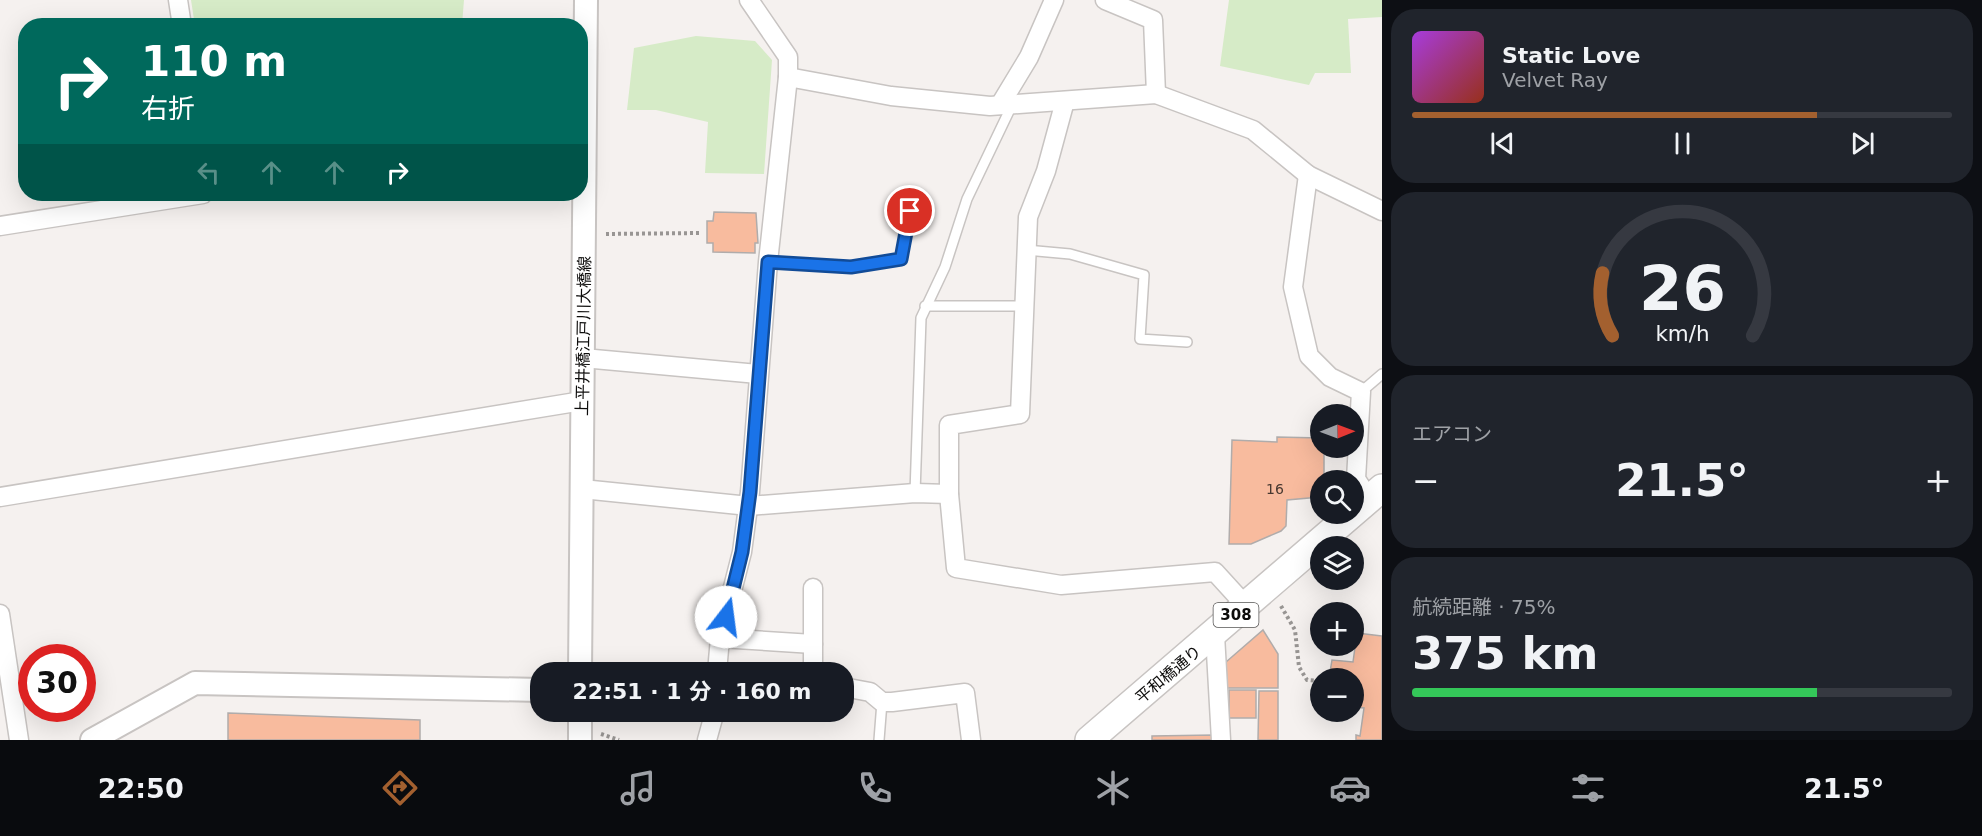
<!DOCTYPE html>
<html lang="ja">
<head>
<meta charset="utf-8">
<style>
  body { margin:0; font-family:"DejaVu Sans","Noto Sans JP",sans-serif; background:#20242c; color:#f1f3f6; height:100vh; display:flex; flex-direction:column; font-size:22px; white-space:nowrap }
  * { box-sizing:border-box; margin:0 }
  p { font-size:20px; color:#9ea1a6 }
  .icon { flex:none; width:33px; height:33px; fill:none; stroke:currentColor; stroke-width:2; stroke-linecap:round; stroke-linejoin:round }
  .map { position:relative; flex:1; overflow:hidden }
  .side { display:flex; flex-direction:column; gap:9px; padding:9px; background:#0d0f14; width:600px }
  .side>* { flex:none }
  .banner { position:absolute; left:18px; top:18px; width:570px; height:183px; border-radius:24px; box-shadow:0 6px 24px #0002; background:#00695c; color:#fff; overflow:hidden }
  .needle { width:39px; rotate:89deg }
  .tools { position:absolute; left:1310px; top:404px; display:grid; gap:12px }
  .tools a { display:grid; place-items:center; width:54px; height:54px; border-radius:50%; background:#171b24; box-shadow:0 6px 24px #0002; font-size:30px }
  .speed { position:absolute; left:18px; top:644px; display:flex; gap:12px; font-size:30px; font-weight:700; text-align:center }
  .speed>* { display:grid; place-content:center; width:78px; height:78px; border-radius:50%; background:#171b24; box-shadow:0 6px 24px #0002; line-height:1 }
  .speed .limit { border:9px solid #d22; background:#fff; color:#111 }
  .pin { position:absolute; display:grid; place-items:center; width:51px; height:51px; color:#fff; margin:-26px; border:3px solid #fff; border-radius:50%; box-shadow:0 2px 6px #0007 }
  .me { position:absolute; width:66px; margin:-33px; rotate:15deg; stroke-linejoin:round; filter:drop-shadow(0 0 4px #0008) }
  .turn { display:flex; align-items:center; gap:21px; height:126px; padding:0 24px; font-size:27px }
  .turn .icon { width:78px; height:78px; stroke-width:2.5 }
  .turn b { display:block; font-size:42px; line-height:51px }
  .lanes { display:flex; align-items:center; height:57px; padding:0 24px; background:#0003; justify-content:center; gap:30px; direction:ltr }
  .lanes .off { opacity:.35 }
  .big { font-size:45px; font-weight:700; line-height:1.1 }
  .side .widget { flex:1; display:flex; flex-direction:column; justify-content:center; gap:9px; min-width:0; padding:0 21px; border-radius:24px; background:#20242c }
  .side .dial { align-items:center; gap:0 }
  .dial svg { height:156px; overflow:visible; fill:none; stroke:#363941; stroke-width:7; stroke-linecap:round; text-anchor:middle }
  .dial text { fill:#f1f3f6; stroke:none }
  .song { display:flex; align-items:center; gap:18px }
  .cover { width:72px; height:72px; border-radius:9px; background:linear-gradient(135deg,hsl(280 70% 55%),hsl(10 70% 35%)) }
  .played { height:6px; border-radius:3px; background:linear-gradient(90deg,#a3602f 75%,#363941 75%) }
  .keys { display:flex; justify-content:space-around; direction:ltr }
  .heat { display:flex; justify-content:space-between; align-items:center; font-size:33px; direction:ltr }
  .charge { height:9px; border-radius:4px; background:linear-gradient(90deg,#34c759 75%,#363941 0) }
  .trip { position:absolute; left:530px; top:662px; width:324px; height:60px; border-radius:24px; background:#171b24; box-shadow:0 6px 24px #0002; font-weight:700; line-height:60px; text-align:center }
  .tab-bar { display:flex; height:96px; justify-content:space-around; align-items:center; background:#090b0e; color:#9ea1a6 }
  .tab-bar .icon { width:42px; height:42px }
  .tab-bar .on { color:#a3602f }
  .tab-bar b { font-size:27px; color:#f1f3f6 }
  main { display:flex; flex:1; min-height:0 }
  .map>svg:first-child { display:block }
</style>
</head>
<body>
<main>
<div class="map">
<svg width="1382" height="740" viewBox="0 0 1382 740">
  <rect width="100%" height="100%" fill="#f5f1ef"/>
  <g fill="#d6ebc7">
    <path d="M191,0H464L462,25L195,26Z"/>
    <path d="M1229,0H1382V17L1348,19L1351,73H1315L1309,85L1220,66Z"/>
    <path d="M696,36L755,41L772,60L764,174L705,173L708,122L656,110H627L634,48Z"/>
  </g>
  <g fill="#f8bb9e" stroke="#b0acab" stroke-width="1.5">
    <path d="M714,212L756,213L758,243H755V253L713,252V243H707V221H713Z"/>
    <path d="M1277,437L1320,438V447H1324V480H1320V497L1287,500L1286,526L1281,531L1251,544H1229L1232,440L1277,442Z"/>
    <path d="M1263,630L1278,654V688H1227L1226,662Z"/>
    <path d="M1357,633L1382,636V740H1356V735L1360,736L1364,708L1353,707V678H1329L1332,660L1353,662Z"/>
    <rect x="1229" y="690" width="27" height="28"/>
    <path d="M1259,691H1278V740H1258Z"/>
    <path d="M228,713L420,720V740H228Z"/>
    <path d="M1213,735V740H1152V736Z"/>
  </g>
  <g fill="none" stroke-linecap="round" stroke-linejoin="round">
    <defs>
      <g id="service">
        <path d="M1026,250L1070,254L1144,275L1140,339L1187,342"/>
        <path d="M768,262L851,268L901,259L910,211"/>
        <path d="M925,306H1023"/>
        <path d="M1361,392L1382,374"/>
        <path d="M915,493L921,318L945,267L967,199L1012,105"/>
        <path d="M879,740L882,702"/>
      </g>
      <g id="minor">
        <path d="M178,0L182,26"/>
        <path d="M1105,0L1153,20L1156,94"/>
        <path d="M788,77L891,96L990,106L1156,94L1253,130L1308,175L1382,211"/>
        <path d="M1065,101L1046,171L1028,217L1020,414L949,425V494L956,568L1061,585L1215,572L1246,606"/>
        <path d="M1000,105L1029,57L1054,0"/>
        <path d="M1308,175L1293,287L1309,356L1330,377L1361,392L1356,479L1369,499"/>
        <path d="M0,226L203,194"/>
        <path d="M583,358L758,374"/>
        <path d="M582,489L749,506L915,493L949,494"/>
        <path d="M0,497L582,401"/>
        <path d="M0,614L19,740"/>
        <path d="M1215,635L1221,740"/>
        <path d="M720,638L813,644"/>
        <path d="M717,672L720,638L742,552L750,492L768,262L788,77V57L749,0"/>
        <path d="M813,672V588"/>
        <path d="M843,687L870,692L882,702H892L965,693L971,740"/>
        <path d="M707,740L715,711"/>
      </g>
      <g id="tertiary">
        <path d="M580,672L586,0"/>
        <path d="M92,740L195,683L540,690"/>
        <path d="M580,740V711"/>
      </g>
      <path id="primary" d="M1089,740L1382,488"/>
    </defs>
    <use href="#service" stroke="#c8c4c2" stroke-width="12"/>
    <use href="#minor" stroke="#c8c4c2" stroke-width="21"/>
    <use href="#tertiary" stroke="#c8c4c2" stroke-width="26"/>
    <use href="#primary" stroke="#c8c4c2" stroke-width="30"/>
    <g stroke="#989593" stroke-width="4" stroke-dasharray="3 3" stroke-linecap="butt">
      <path d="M606,234L699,233"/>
      <path d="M1281,606L1295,630L1299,667L1307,680L1320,681"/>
      <path d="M601,734L619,740"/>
    </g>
    <use href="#service" stroke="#fff" stroke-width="9"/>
    <use href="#minor" stroke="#fff" stroke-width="18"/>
    <use href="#tertiary" stroke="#fff" stroke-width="22"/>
    <use href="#primary" stroke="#fff" stroke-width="27"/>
  </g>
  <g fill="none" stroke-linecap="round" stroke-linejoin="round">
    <defs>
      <path id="route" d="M726,617L742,552L750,492L768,262L851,267L901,259L910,211"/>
    </defs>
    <use href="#route" stroke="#114b97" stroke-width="15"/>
    <use href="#route" stroke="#1a73e8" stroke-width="10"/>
  </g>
  <g text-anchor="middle" stroke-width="5" stroke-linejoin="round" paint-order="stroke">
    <g font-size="14" fill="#483830">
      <text x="1275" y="494">16</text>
    </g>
    <rect fill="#fff" stroke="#565554" stroke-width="1.5" x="1213.5" y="603" width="45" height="24" rx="4.5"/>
    <g font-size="15" font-weight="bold" fill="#0d0c0b">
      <text x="1236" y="620">308</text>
    </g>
    <g font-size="16" fill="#0d0c0b" stroke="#fff">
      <text transform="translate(583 336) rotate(-89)" y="6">上平井橋江戸川大橋線</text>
      <text transform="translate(1168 674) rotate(-40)" y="6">平和橋通り</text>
    </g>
  </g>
</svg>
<div class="tools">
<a><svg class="needle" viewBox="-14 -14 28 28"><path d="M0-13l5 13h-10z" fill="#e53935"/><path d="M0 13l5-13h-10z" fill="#9ea1a6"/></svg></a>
<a><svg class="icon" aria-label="search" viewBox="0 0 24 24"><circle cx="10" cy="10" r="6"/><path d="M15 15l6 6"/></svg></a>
<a><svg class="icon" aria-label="layers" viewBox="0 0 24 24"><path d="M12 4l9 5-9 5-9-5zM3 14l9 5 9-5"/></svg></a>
<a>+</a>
<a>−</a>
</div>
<div class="speed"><div class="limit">30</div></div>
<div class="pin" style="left:910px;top:211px;background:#d93025"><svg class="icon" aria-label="arrive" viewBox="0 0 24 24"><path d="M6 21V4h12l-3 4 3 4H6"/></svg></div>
<svg class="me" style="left:726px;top:617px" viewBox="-20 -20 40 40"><circle r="19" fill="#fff"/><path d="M0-13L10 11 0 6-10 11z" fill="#1a73e8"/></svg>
<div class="trip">22:51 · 1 分 · 160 m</div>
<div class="banner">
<div class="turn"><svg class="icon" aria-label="right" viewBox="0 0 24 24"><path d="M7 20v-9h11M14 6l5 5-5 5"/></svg><div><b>110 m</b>右折</div></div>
<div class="lanes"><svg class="icon off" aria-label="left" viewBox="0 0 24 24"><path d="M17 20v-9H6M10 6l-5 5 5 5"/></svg><svg class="icon off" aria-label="ahead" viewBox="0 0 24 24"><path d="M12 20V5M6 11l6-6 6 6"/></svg><svg class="icon off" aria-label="ahead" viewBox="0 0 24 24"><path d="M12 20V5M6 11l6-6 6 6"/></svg><svg class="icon" aria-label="right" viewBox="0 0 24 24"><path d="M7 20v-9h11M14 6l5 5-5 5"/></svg></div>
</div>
</div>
<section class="side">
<div class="widget">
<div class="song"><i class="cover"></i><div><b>Static Love</b><p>Velvet Ray</p></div></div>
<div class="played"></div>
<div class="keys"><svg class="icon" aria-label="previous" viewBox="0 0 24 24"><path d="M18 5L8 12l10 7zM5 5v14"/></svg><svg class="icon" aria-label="pause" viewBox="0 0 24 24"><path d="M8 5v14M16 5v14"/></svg><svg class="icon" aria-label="next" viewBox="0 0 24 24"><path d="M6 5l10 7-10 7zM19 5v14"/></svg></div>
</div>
<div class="widget dial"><svg viewBox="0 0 100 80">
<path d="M14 69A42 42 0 1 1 86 69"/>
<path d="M14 69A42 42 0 0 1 9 37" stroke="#a3602f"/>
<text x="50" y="56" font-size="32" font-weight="700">26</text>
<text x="50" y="72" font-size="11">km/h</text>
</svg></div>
<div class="widget"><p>エアコン</p>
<div class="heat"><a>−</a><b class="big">21.5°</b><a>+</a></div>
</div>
<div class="widget"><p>航続距離 · 75%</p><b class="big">375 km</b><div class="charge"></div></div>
</section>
</main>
<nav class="tab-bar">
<b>22:50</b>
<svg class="icon on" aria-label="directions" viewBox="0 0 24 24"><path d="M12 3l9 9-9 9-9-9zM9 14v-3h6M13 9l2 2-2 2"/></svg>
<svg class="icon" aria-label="music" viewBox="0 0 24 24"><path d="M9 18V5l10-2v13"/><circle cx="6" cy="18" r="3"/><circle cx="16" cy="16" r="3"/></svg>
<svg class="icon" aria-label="phone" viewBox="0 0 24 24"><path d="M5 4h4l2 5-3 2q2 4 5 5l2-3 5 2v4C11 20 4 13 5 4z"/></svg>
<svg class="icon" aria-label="climate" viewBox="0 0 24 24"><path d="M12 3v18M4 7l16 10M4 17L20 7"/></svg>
<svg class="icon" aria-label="car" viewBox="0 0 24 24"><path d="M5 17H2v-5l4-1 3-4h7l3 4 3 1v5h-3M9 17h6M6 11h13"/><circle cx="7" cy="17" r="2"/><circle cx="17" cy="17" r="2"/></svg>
<svg class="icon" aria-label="filters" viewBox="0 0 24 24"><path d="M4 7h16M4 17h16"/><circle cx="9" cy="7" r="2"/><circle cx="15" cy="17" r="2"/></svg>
<b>21.5°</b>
</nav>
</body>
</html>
